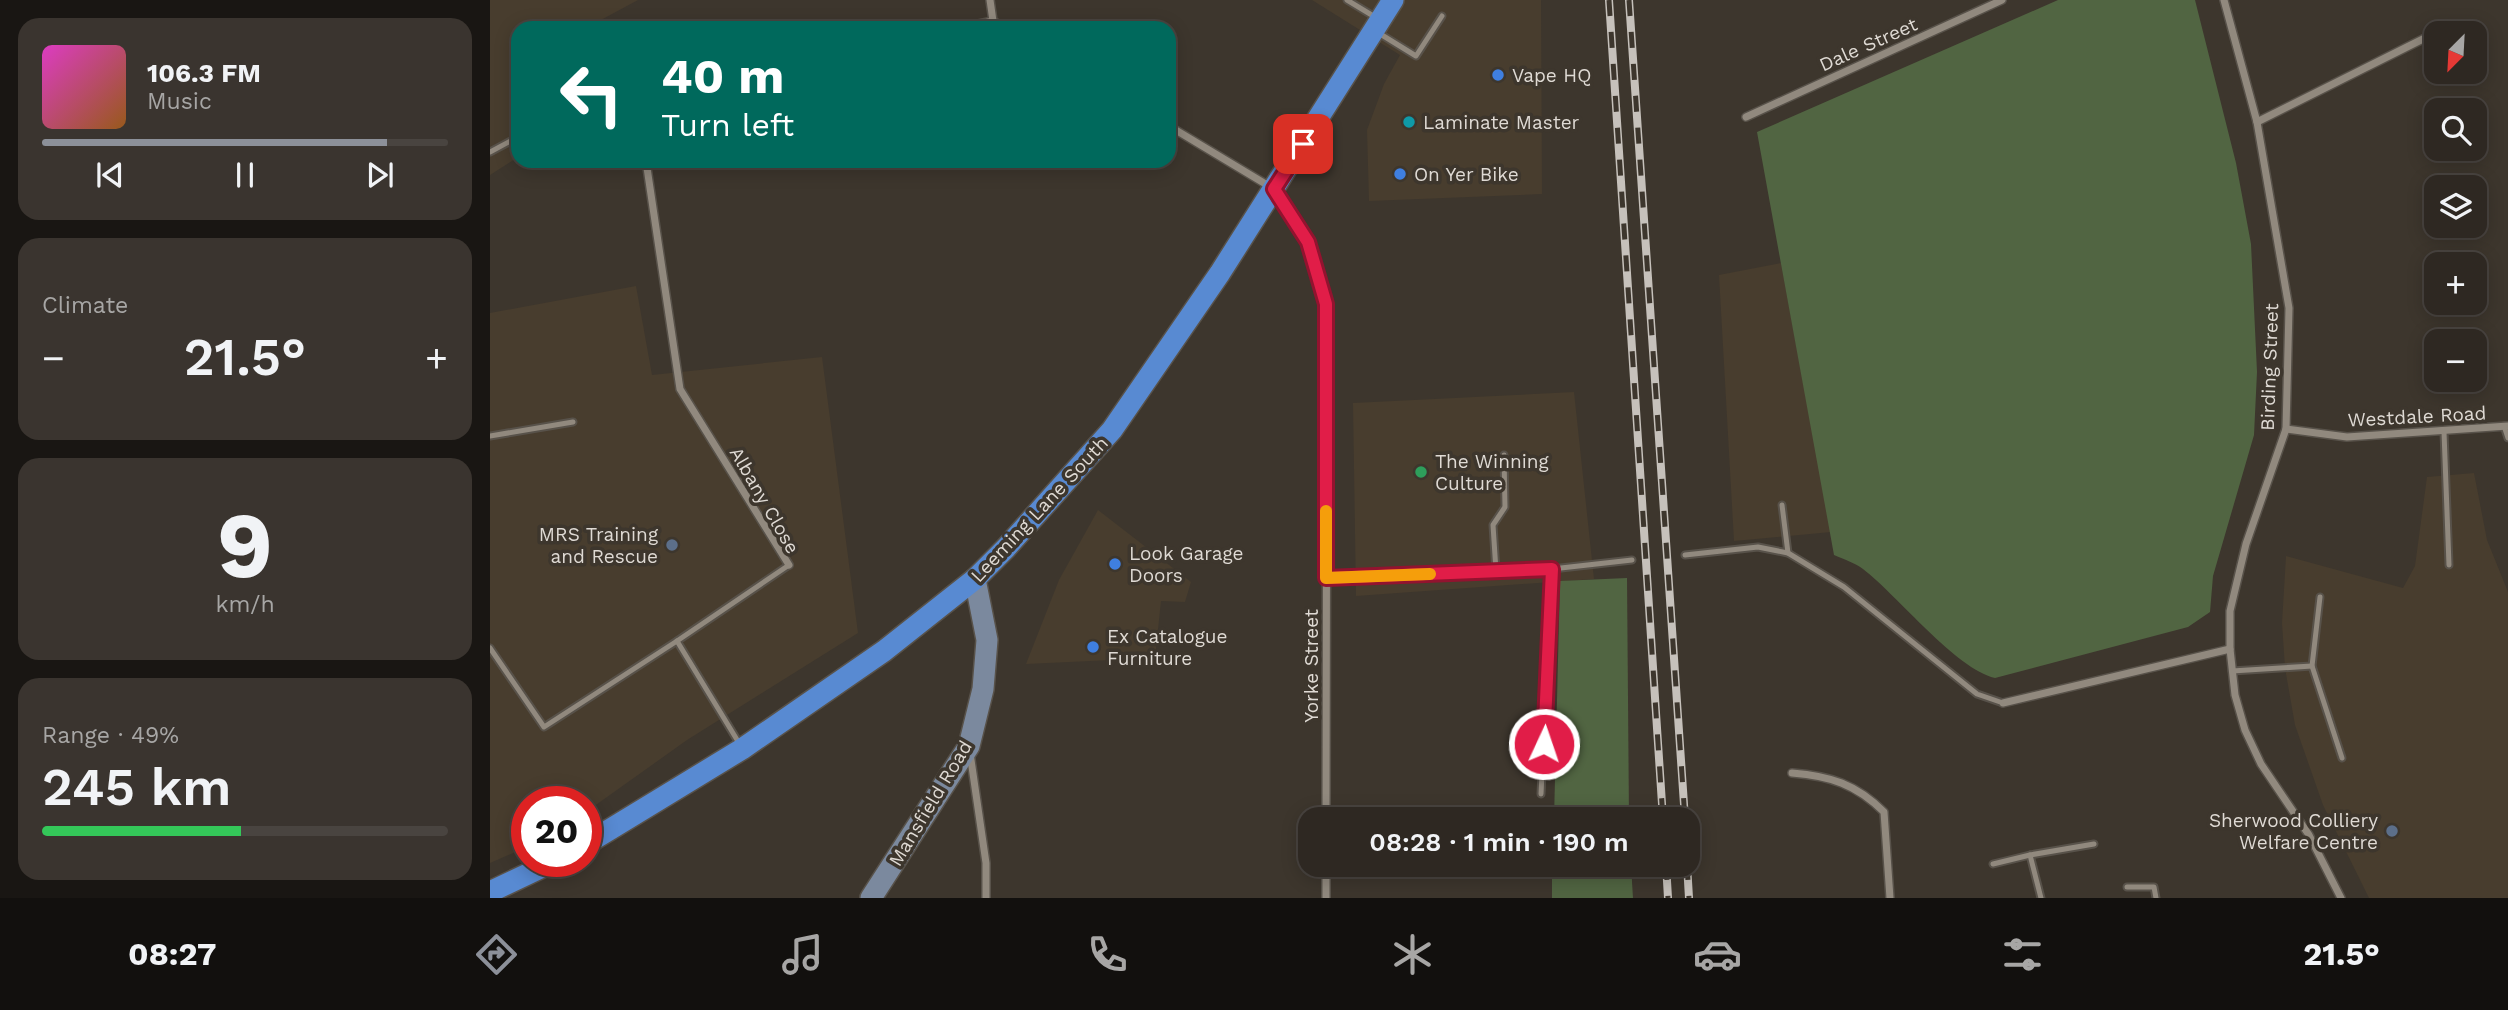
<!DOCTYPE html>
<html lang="en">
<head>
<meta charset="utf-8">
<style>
  body { margin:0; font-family:"Work Sans",sans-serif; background:#3a342f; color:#f1f3f6; height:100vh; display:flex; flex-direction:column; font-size:26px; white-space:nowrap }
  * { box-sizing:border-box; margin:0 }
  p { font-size:23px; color:#a7a6a5 }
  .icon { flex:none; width:38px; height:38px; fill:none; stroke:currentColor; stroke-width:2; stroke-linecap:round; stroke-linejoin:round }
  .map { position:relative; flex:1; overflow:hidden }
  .sheet { display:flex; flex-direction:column; gap:18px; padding:18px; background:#191613; width:490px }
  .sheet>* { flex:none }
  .hud { position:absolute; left:21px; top:21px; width:665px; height:147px; border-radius:21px; box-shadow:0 4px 18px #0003,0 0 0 2px #494440; background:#00695c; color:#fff; overflow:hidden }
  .needle { width:46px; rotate:204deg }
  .controls { position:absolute; left:1934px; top:21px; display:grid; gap:14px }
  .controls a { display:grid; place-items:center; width:63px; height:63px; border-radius:14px; background:#2e2822; box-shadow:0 4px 18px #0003,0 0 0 2px #494440; font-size:35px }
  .speed { position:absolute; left:21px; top:786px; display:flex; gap:14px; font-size:35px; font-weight:700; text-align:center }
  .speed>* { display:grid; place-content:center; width:91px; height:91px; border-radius:50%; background:#2e2822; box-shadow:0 4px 18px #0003,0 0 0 2px #494440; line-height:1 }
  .speed .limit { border:10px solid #d22; background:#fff; color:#111 }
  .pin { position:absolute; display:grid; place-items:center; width:60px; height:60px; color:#fff; margin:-30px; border-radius:14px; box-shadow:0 4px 10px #0006 }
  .me { position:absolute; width:77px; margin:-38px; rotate:3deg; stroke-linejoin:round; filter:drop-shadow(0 0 5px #0008) }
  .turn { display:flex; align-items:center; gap:24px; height:147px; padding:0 35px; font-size:32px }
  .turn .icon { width:91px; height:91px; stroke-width:2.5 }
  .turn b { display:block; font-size:49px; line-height:60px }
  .big { font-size:52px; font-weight:600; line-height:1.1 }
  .sheet .widget { flex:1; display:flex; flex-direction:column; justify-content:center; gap:10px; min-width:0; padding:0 24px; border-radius:21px; background:#3a342f }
  .sheet .dial { align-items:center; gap:0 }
  .dial b { font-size:91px; line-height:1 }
  .song { display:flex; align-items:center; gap:21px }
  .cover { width:84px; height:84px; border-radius:10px; background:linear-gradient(135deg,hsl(310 70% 55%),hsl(30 70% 35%)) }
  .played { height:7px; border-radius:4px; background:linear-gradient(90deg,#8c9099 85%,#494440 85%) }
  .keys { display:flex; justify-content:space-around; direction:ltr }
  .heat { display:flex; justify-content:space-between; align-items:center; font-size:38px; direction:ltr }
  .charge { height:10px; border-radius:5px; background:linear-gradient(90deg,#34c759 49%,#494440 0) }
  .trip { position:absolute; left:808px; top:807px; width:402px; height:70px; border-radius:21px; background:#2e2822; box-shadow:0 4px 18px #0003,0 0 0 2px #494440; font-weight:600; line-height:70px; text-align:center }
  .tab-bar { display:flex; height:112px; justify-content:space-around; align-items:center; background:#12100e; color:#a7a6a5 }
  .tab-bar .icon { width:49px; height:49px }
  .tab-bar .current { color:#8c9099 }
  .tab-bar b { font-size:32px; color:#f1f3f6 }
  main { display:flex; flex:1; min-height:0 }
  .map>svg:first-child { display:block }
</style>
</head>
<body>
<main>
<section class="sheet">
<div class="widget">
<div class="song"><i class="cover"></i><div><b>106.3 FM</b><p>Music</p></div></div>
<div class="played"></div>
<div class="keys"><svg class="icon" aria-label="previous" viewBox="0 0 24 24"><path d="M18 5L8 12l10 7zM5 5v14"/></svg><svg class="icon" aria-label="pause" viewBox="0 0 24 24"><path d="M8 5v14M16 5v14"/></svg><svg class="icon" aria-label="next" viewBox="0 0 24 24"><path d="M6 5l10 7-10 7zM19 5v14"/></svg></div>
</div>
<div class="widget"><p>Climate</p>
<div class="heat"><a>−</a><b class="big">21.5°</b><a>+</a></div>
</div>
<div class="widget dial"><b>9</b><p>km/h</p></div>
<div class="widget"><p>Range · 49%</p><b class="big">245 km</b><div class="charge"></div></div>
</section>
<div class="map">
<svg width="2018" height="898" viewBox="0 0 2018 898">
  <rect width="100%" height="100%" fill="#3d362d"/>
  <g fill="#483d2e">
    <path d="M0,0H148L96,28H28V157L0,175Z"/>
    <path d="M822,0H1051L1052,194L879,201L877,130L894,84L910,55Z"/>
    <path d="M1291,263L1341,532L1244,541L1229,275Z"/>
    <path d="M146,286L162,375L332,357L368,633L197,740L96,812V802H37V847L0,863V313Z"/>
    <path d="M1084,392L1104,579L866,596L863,403Z"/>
    <path d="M1984,473L1997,540L2018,592V898H1879L1833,805L1805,725L1795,668L1792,623L1796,556L1913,588L1925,566L1937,477Z"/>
    <path d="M608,510L701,582L695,602L671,601L665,658L536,664L569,580Z"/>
  </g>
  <g fill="#516542">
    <path d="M1568,0H1705L1746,163L1761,244L1767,372L1764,435L1723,576L1720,612L1698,627L1505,678C1466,669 1408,596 1373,569C1365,563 1353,559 1344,555L1267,132Z"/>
    <path d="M1137,578L1139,819H1064L1070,581Z"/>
    <path d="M1062,865H1141L1143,898H1062Z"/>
  </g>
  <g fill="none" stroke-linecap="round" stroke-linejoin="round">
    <defs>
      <g id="service">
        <path d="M857,0L885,17"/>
        <path d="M887,32L926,56L952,16"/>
        <path d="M0,152L28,137"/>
        <path d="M2014,426L2018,438"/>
        <path d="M1954,432L1959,565"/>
        <path d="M0,436L83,422"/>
        <path d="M1292,505L1298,553"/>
        <path d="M1195,555L1268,547L1298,553L1354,587L1487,694L1513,703"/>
        <path d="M1006,571L1003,525L1015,507L1014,455"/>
        <path d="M836,578L1062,569L1142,560"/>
        <path d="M1830,597L1822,666L1852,758"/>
        <path d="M187,641L249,743"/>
        <path d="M0,648L54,727L187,641L299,565"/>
        <path d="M1742,671L1822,666"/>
        <path d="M1051,794L1062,569"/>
        <path d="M1540,855L1551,898"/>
        <path d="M1503,864L1540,855L1604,844"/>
        <path d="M1637,887H1664L1666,898"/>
      </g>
      <g id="minor">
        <path d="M500,0L503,21"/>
        <path d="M1734,0L1767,122L1799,308L1796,429L1756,544L1740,611V649L1745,695L1755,730L1771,764L1819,835L1851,898"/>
        <path d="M470,28L503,21L515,28"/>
        <path d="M1256,117L1512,0"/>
        <path d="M1767,122L1961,25"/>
        <path d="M679,126L784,189L818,242L837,304L836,819"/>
        <path d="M156,161L190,389L299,565"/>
        <path d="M1796,429L1857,437L2018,426"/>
        <path d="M1513,703L1740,649"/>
        <path d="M480,753L496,863V898"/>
        <path d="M1302,773C1340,776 1366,784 1394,812L1400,898"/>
        <path d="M836,864V898"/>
      </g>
      <path id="secondary" d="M381,898L479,746L493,689L497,640L485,579"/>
      <g id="trunk">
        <path d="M96,844L252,749L394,651L485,579L516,548L622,430L730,273L903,0"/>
        <path d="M0,892L65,861"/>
      </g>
    </defs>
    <use href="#service" stroke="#58524a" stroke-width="9"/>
    <use href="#minor" stroke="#58524a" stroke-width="10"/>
    <use href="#secondary" stroke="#58524a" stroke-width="24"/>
    <use href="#trunk" stroke="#58524a" stroke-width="24"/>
    <use href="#service" stroke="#91897e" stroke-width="5"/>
    <use href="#minor" stroke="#91897e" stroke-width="7"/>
    <use href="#secondary" stroke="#7b899e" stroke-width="21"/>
    <use href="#trunk" stroke="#588ad2" stroke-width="21"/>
    <defs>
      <g id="rail">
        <path d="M1119,0L1173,819"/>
        <path d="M1139,0L1195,819"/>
        <path d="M1176,864L1178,898"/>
        <path d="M1197,864L1199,898"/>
      </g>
    </defs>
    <use href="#rail" stroke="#c6c1bb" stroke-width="8"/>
    <use href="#rail" stroke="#3d362d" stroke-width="5" stroke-dasharray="16" stroke-linecap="butt"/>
  </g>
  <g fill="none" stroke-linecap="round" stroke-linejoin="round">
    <defs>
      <path id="route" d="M813,144L784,189L818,242L836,304V578L1062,569L1054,744"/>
    </defs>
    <use href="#route" stroke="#92132f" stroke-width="18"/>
    <use href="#route" stroke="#e11d48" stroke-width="12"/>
    <path stroke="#f59e0b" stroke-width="12" d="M836,511V578L940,574"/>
  </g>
  <g fill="#3f7fe0" stroke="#3d362d" stroke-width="2.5">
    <circle cx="1008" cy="75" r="7"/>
    <circle cx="910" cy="174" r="7"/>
    <circle cx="625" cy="564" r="7"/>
    <circle cx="603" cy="647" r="7"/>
  </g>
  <circle fill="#0f9aa8" stroke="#3d362d" stroke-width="2.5" cx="919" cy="122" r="7"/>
  <circle fill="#2e9e5b" stroke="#3d362d" stroke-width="2.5" cx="931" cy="472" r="7"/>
  <g fill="#5c6f8a" stroke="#3d362d" stroke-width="2.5">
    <circle cx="182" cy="545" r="7"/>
    <circle cx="1902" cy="831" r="7"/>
  </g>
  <g text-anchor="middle" stroke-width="7" stroke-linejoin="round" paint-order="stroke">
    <g font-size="19" fill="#dfdad4" stroke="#3d362d">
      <text transform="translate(1378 44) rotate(-24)" y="7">Dale Street</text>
      <text transform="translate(1779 367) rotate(-88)" y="7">Birding Street</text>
      <text transform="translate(1927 416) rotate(-3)" y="7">Westdale Road</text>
      <text transform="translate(275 500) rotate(60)" y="7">Albany Close</text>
      <text transform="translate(549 509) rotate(-47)" y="7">Leeming Lane South</text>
      <text transform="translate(821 666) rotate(-90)" y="7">Yorke Street</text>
      <text transform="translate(440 803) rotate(-59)" y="7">Mansfield Road</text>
    </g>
    <g font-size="19" fill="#dfdad4" stroke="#3d362d" text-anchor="start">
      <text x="1022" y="82">Vape HQ</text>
      <text x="933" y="129">Laminate Master</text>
      <text x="924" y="181">On Yer Bike</text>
      <text x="945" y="468">The Winning<tspan x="945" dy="22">Culture</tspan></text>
      <text x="168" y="541" text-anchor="end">MRS Training<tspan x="168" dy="22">and Rescue</tspan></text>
      <text x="639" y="560">Look Garage<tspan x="639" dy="22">Doors</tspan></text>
      <text x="617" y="643">Ex Catalogue<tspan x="617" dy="22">Furniture</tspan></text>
      <text x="1888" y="827" text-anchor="end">Sherwood Colliery<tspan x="1888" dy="22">Welfare Centre</tspan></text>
    </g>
  </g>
</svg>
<div class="controls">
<a><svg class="needle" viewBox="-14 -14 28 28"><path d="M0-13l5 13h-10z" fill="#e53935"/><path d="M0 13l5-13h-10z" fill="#a7a6a5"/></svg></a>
<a><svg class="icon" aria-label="search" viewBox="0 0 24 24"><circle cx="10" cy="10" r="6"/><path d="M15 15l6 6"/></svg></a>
<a><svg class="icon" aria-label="layers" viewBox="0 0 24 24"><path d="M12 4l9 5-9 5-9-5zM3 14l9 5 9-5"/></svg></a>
<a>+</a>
<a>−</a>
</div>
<div class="speed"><div class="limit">20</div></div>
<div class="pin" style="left:813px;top:144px;background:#d93025"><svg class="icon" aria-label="arrive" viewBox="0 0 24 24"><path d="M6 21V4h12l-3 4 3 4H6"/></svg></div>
<svg class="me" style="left:1054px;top:744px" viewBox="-20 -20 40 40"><circle r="17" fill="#e11d48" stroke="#fff" stroke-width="3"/><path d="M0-11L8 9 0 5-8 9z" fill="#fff"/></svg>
<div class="trip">08:28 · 1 min · 190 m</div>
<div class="hud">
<div class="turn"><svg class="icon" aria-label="left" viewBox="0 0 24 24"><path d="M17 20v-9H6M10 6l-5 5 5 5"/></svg><div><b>40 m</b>Turn left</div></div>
</div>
</div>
</main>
<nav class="tab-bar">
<b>08:27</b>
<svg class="icon current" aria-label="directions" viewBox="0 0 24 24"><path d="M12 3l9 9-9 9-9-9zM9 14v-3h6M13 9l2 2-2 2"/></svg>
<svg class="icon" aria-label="music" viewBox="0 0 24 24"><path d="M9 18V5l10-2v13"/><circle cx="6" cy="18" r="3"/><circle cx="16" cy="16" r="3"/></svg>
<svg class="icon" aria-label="phone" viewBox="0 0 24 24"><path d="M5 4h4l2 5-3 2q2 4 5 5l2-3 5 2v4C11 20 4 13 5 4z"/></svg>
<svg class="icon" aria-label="climate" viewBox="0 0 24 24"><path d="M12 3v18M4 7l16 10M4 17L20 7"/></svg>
<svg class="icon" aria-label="car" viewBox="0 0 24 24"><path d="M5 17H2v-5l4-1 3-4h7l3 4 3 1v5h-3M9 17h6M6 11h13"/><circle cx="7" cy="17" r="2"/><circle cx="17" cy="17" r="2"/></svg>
<svg class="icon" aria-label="filters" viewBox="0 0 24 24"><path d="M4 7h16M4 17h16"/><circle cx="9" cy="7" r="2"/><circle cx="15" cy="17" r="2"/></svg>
<b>21.5°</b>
</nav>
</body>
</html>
